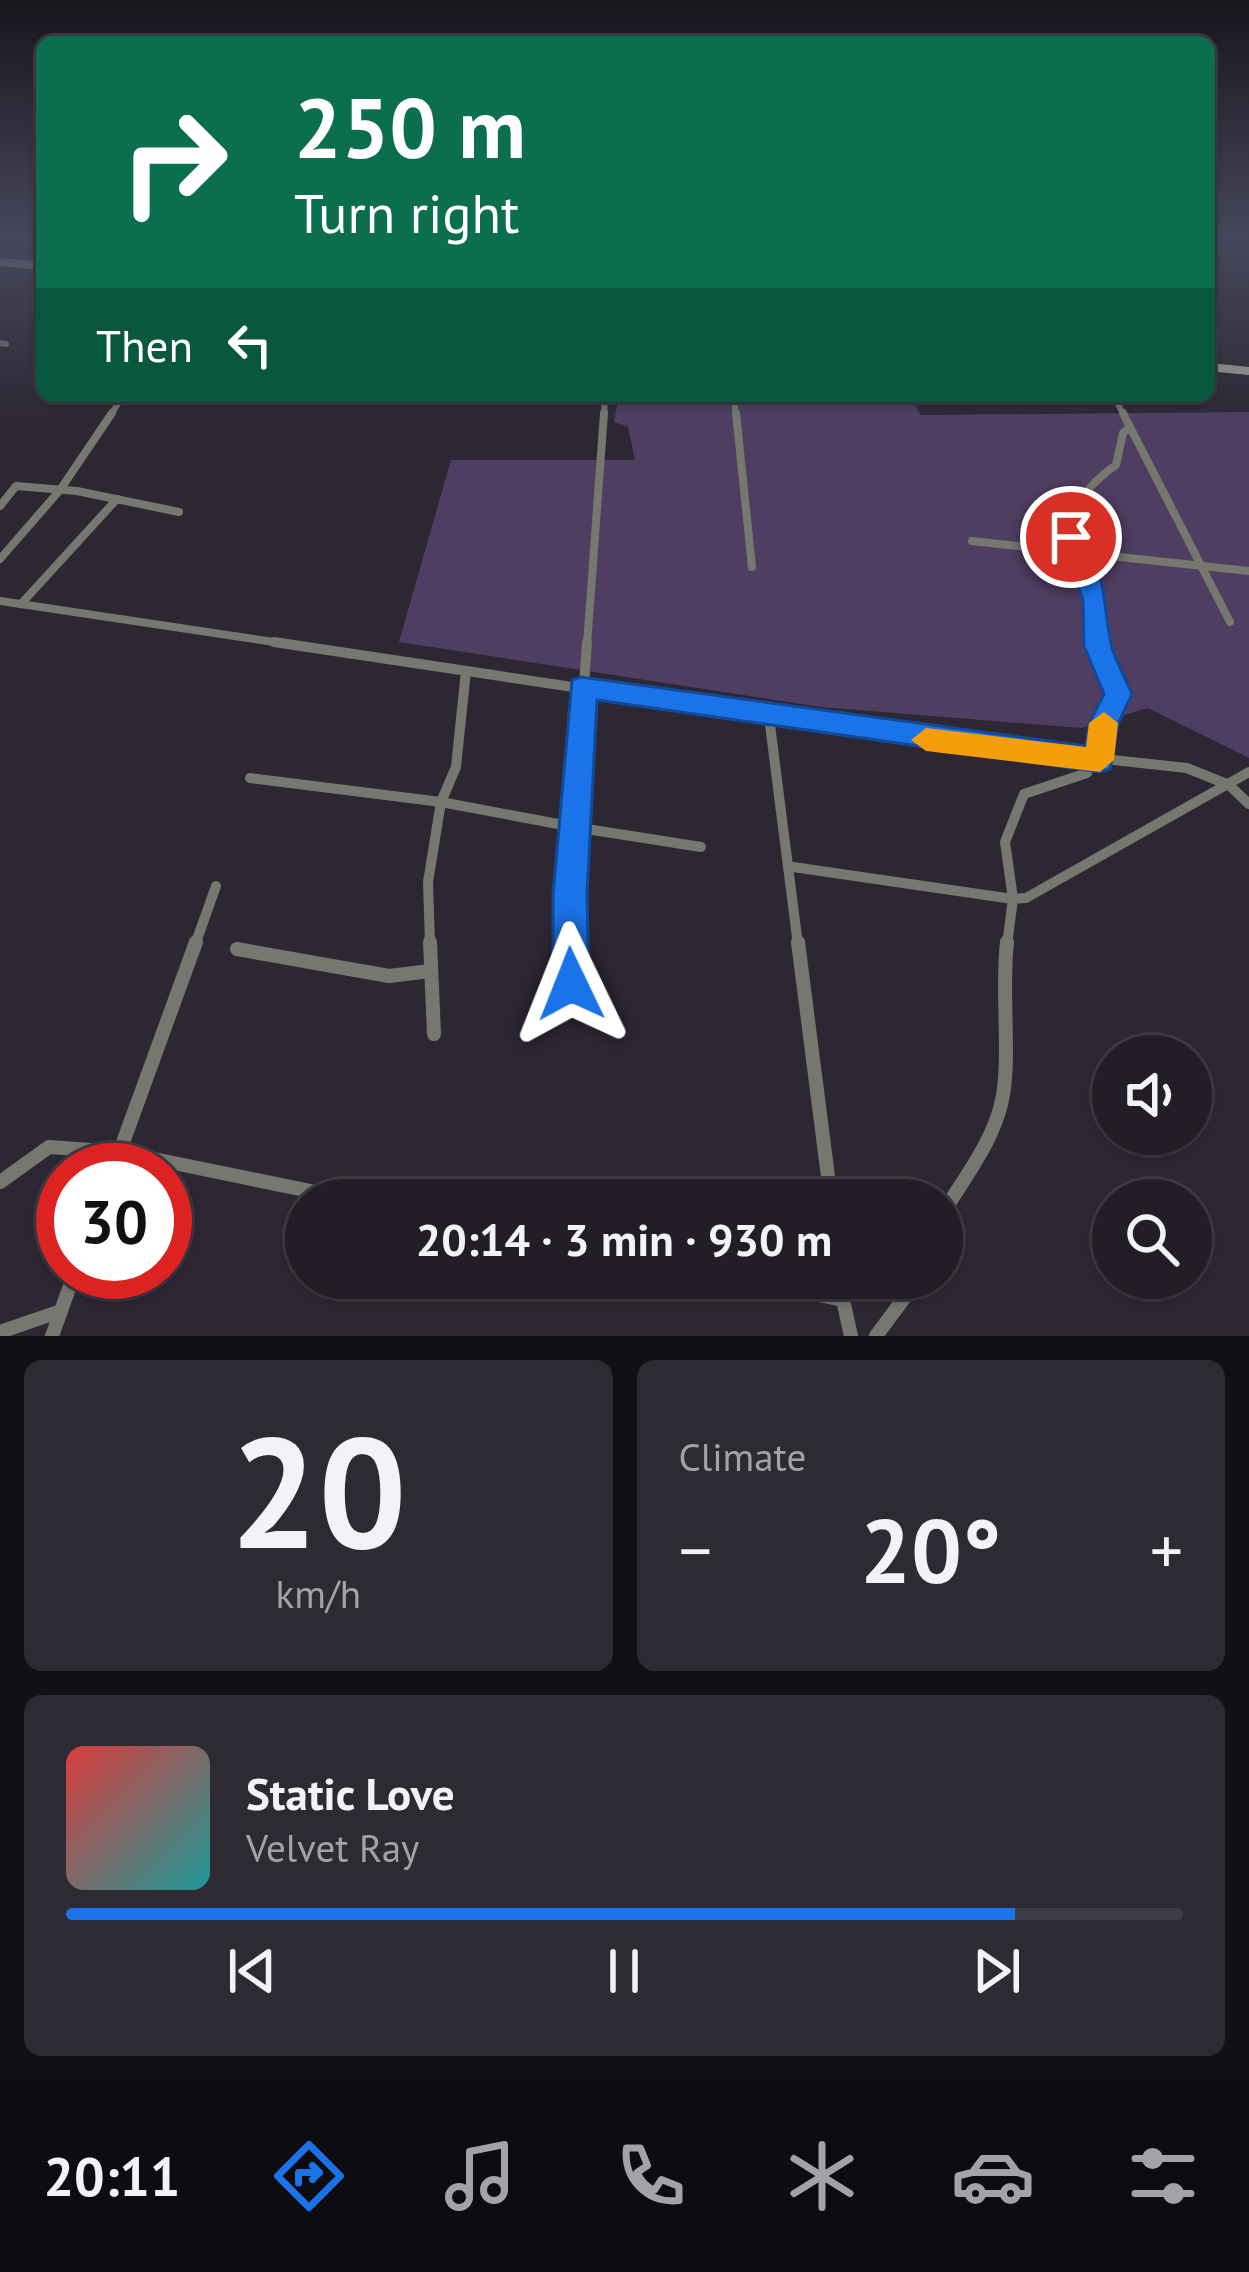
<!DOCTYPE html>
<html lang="en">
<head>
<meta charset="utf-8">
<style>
  body { margin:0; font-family:"PT Sans",sans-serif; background:#2e2a33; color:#f1f3f6; height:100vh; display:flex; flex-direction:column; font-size:45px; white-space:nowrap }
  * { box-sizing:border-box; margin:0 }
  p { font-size:39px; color:#a2a2a7 }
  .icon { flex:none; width:66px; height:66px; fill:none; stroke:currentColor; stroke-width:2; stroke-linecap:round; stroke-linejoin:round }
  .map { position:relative; height:1336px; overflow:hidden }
  .details { display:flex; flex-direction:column; gap:24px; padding:24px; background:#131015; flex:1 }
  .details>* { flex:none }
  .guide { position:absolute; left:36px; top:36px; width:1179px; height:366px; border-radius:18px; box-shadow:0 3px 9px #0004,0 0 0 3px #3f3b44; background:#0b6e4f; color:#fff; overflow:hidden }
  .buttons { position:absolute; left:1092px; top:1035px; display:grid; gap:24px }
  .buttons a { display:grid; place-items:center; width:120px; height:120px; border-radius:50%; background:#221d27; box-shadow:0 3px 9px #0004,0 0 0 3px #3f3b44; font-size:60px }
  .speed { position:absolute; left:36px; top:1143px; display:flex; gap:24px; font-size:60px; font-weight:700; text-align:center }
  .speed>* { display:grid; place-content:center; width:156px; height:156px; border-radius:50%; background:#221d27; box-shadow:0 3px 9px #0004,0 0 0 3px #3f3b44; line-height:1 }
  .speed .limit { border:18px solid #d22; background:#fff; color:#111 }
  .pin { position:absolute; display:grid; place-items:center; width:102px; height:102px; color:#fff; margin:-51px; border:6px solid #fff; border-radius:50%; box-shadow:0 3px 12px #0007 }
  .me { position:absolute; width:132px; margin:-66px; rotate:358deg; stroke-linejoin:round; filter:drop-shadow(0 0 9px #0008) }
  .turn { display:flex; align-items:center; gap:42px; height:252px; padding:0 60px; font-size:54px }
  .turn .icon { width:156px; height:156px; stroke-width:2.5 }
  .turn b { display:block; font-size:84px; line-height:102px }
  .then { display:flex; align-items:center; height:114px; padding:0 60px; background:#0003; gap:24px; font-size:45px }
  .big { font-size:90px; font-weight:800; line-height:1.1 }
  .details .widget { flex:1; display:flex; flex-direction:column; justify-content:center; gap:18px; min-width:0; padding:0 42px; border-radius:18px; background:#2e2a33 }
  .details .dial { align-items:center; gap:0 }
  .dial b { font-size:156px; line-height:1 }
  .song { display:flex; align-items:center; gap:36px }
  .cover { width:144px; height:144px; border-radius:18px; background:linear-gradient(135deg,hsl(0 70% 55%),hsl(180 70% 35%)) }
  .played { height:12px; border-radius:6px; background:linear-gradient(90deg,#1a73e8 85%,#3f3b44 85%) }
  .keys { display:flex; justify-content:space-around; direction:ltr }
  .heat { display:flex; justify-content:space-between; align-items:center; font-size:66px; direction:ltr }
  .details .tiles { flex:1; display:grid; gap:24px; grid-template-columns:1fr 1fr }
  .widget:last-child { grid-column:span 2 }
  .trip { position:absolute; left:285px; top:1179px; width:678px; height:120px; border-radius:60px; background:#221d27; box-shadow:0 3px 9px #0004,0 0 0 3px #3f3b44; font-weight:800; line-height:120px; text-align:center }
  .tabs { display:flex; height:192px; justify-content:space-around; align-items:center; background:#0e0c10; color:#a2a2a7 }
  .tabs .icon { width:84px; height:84px }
  .tabs .current { color:#1a73e8 }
  .tabs b { font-size:54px; color:#f1f3f6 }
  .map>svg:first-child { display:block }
</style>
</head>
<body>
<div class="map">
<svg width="1249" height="1336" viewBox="0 0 1249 1336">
  <rect width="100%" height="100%" fill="#2d2734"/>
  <path fill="#4f3e61" d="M619,396H909L921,415L1249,412V758L1148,708L1081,728L821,707L399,642L451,460H635L628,427L614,422Z"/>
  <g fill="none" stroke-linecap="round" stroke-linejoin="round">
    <g stroke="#767870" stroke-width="6">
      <path d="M0,343L6,344"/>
      <path d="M734,396L736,416"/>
      <path d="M1114,396L1124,416"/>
      <path d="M469,401L470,396"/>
      <path d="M110,416L123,396"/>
      <path d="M604,416L605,396"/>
    </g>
    <g stroke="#767870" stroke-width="8">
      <path d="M736,413L752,567"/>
      <path d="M1130,427L1230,622"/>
      <path d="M0,506L16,486L77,491L179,512"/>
      <path d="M972,541L1249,571"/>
      <path d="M0,559L60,490L112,413"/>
      <path d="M0,601L294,645"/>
      <path d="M21,604L117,499"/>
      <path d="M587,645L604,413"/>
      <path d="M1097,645C1097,630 1099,612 1095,597C1079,535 1050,512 1116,465L1123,433L1130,427L1123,413"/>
    </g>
    <g stroke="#767870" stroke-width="10">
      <path d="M274,642L911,738L1187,768L1229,785L1249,804"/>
      <path d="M587,642L574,827L701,847"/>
      <path d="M769,717L798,945"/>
      <path d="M250,778L441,802L574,827L572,945"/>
      <path d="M793,867L1013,899L1005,842L1024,794L1087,773L1118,694L1097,642"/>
      <path d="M195,945L216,886"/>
      <path d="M430,945L428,882L441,802L456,767L466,671"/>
      <path d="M1007,945L1013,899L1026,898L1249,772"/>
    </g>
    <g stroke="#767870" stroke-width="14">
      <path d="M430,942L434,1034"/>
      <path d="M798,942L831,1200"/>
      <path d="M237,949L389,976L430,971"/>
      <path d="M571,984L572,942"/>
      <path d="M113,1170L196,942"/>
      <path d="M0,1182L49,1147L120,1152L354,1200"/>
      <path d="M942,1215C963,1179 994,1141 1002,1100C1011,1059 1001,991 1007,942"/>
      <path d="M736,1278L843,1300L841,1278"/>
      <path d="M843,1300L851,1336"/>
      <path d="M0,1332L61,1311"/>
      <path d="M52,1336L75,1272"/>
      <path d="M876,1336L919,1278"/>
    </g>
    <g stroke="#a2a498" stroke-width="8">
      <path d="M0,262L42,266"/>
      <path d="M1209,367L1249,371"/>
    </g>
  </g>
  <linearGradient id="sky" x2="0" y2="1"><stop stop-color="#19151d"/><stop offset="0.56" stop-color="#46475c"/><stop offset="1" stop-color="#46475c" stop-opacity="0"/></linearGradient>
  <rect width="1249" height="426" fill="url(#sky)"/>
  <path fill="#1a73e8" stroke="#114b97" stroke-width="3" d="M1071,529C1107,541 1103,622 1113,651C1118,665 1126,680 1132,694L1118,724L1110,769L1100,772L597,700L587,895L589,984L584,997L571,1002L558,997L553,984V895L572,680L581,677L1086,746L1089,724L1104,694L1084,646L1083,600L1059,537Z"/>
  <path fill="#f59e0b" d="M1104,712L1118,723L1114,760L1100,772L926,751L911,740L926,728L1086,747L1089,723Z"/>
</svg>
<div class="buttons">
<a><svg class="icon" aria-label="sound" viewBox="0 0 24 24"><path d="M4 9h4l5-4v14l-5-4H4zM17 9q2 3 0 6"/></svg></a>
<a><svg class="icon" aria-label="search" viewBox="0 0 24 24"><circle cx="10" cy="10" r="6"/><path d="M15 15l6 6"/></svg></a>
</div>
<div class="speed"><div class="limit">30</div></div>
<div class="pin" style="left:1071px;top:537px;background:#d93025"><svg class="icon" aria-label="arrive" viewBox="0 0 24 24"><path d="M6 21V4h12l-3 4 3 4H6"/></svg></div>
<svg class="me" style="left:571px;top:984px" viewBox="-20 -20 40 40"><path d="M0-17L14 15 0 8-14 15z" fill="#1a73e8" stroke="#fff" stroke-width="4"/></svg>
<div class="trip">20:14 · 3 min · 930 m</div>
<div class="guide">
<div class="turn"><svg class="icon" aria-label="right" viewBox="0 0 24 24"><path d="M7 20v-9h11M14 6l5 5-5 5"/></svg><div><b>250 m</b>Turn right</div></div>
<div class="then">Then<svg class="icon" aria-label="left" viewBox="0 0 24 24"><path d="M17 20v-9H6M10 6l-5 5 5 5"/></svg></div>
</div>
</div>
<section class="details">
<div class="tiles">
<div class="widget dial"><b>20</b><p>km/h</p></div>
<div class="widget"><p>Climate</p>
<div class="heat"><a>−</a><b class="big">20°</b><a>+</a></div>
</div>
<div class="widget">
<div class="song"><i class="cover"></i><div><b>Static Love</b><p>Velvet Ray</p></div></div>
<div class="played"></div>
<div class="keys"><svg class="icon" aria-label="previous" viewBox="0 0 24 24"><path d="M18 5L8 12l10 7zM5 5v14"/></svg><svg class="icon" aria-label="pause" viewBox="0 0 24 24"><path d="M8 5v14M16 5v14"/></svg><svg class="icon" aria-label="next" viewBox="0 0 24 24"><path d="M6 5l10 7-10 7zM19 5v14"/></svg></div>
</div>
</div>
</section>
<nav class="tabs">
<b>20:11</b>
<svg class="icon current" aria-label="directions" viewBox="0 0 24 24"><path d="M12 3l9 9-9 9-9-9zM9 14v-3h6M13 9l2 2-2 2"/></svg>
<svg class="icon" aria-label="music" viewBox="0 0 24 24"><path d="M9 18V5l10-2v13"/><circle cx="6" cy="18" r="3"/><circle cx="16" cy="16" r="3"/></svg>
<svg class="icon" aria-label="phone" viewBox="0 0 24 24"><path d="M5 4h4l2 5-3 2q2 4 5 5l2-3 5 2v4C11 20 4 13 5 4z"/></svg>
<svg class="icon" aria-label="climate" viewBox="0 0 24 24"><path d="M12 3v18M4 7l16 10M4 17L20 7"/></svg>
<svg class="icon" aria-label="car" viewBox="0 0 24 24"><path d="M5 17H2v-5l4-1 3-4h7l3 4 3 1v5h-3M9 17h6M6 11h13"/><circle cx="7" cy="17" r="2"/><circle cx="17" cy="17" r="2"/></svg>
<svg class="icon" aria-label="filters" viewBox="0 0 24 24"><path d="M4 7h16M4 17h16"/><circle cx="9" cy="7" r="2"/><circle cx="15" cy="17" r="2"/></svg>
</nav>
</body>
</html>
